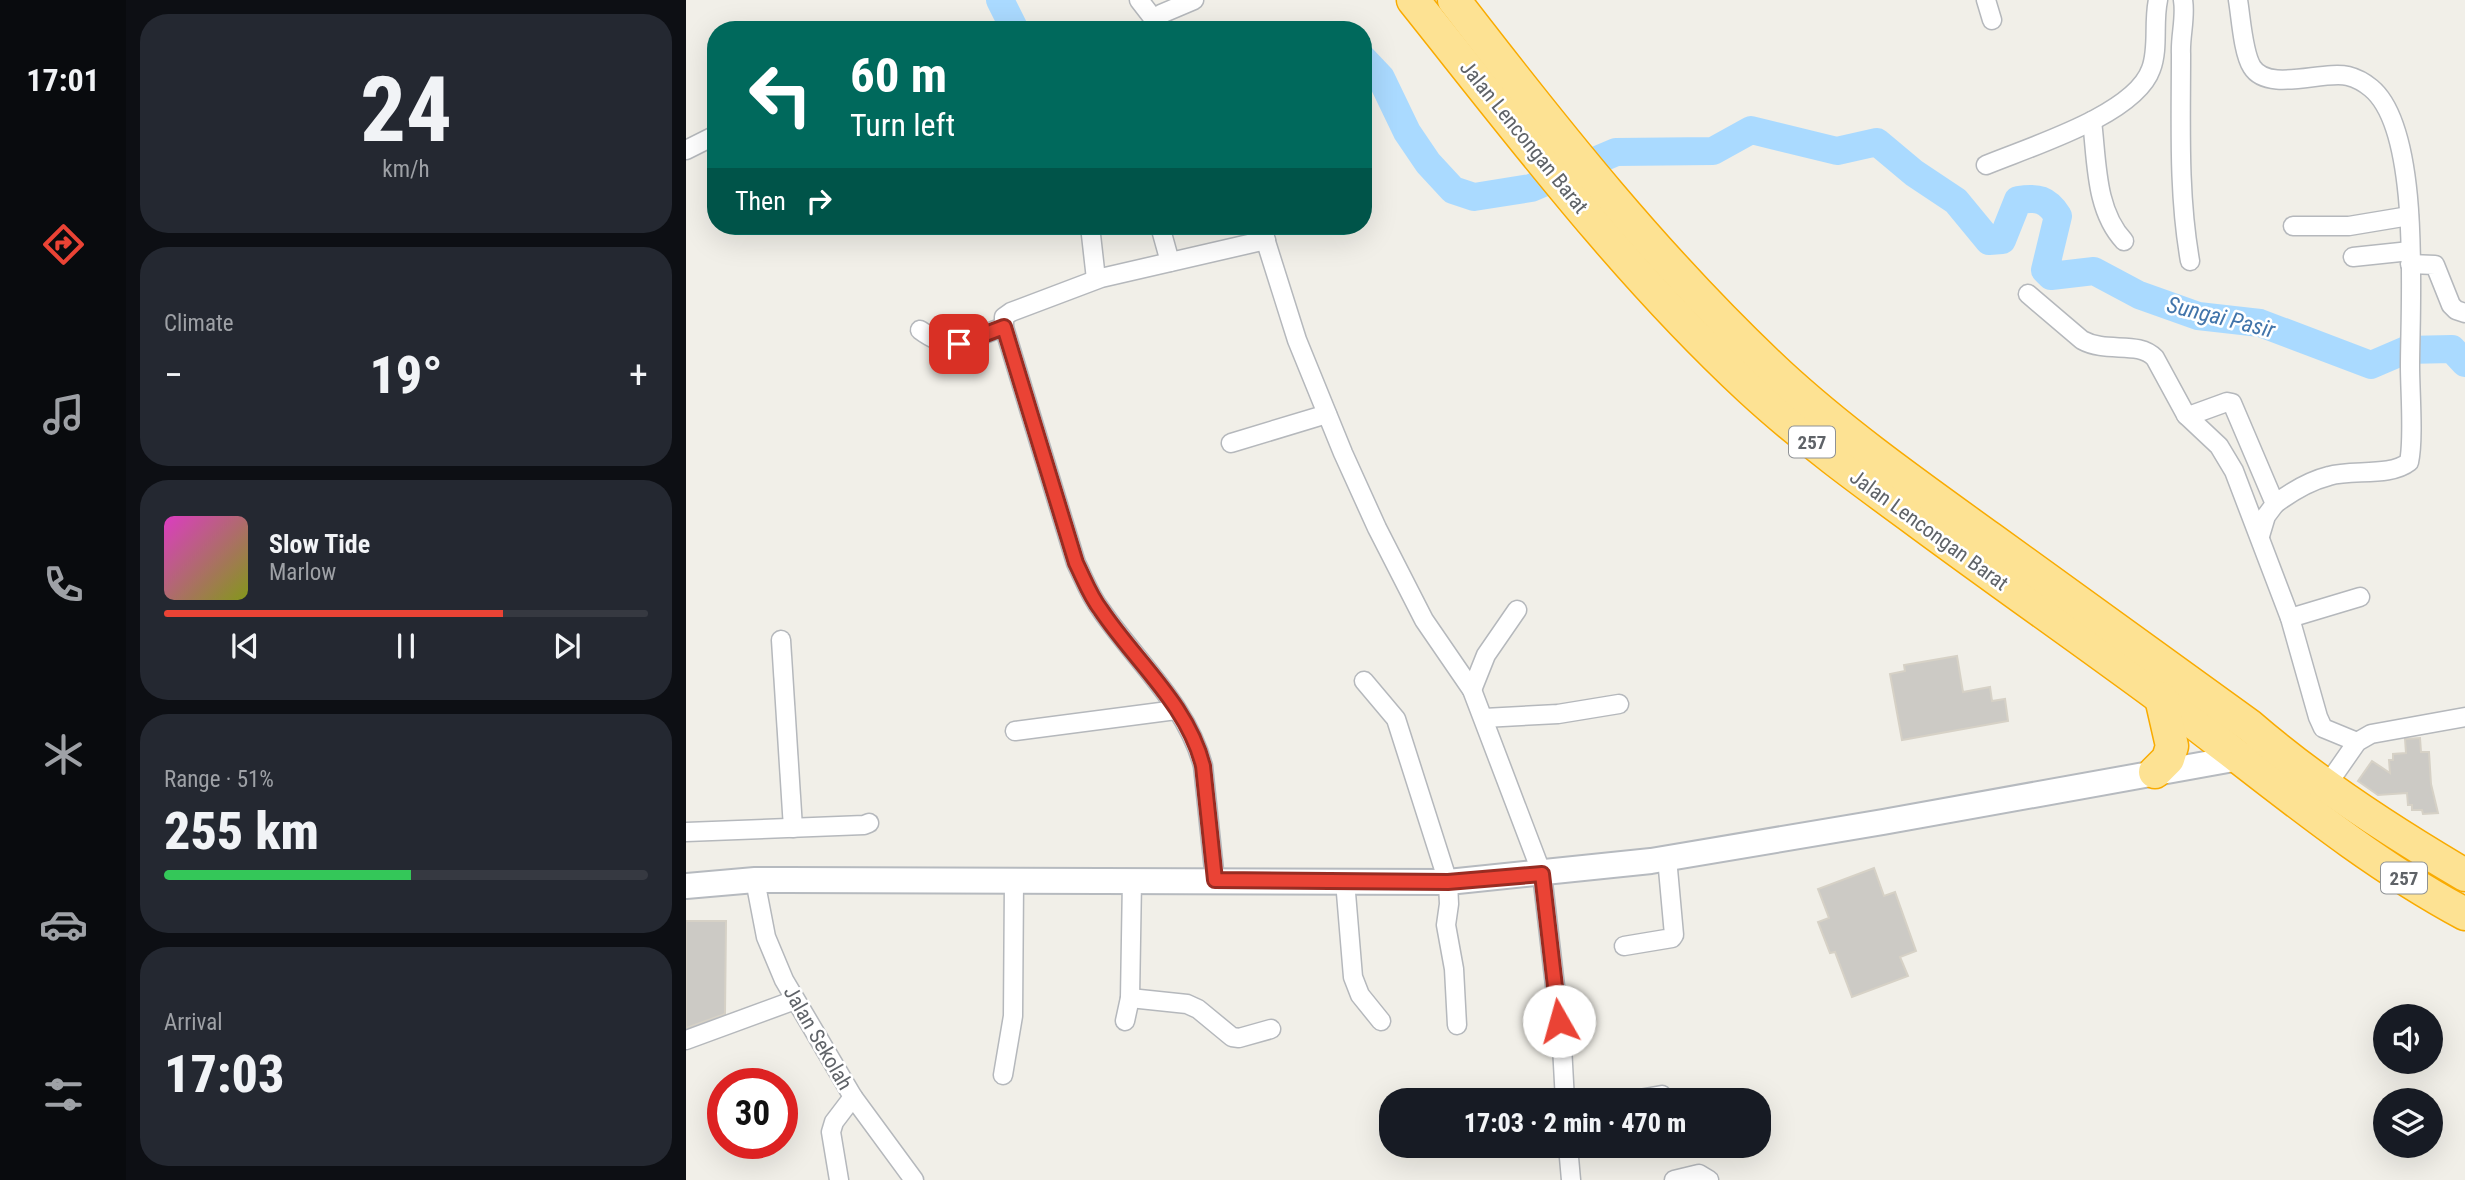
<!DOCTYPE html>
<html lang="en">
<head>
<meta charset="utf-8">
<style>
  body { margin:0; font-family:"Roboto Condensed",sans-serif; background:#242831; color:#f1f3f6; height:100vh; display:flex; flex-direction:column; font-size:26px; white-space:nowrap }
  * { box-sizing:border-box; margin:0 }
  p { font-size:23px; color:#9ea1a6 }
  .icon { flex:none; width:38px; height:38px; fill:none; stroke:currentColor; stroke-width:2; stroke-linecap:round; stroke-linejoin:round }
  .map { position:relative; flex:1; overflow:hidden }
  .sheet { display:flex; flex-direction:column; gap:14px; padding:14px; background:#0d0f14; width:560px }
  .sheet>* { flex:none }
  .banner { position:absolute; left:21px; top:21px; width:665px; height:214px; border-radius:28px; box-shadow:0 7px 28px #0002; background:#00695c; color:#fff; overflow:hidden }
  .fabs { position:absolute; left:1687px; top:1004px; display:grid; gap:14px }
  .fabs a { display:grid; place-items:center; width:70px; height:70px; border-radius:50%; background:#171b24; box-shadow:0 7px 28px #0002; font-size:35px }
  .speed { position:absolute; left:21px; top:1068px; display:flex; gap:14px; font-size:35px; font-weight:700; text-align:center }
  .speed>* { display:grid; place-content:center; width:91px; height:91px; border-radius:50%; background:#171b24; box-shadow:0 7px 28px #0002; line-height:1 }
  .speed .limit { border:10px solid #d22; background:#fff; color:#111 }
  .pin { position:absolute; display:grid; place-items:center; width:60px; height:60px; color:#fff; margin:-30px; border-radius:14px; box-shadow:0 4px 10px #0006 }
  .me { position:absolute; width:77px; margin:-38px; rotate:353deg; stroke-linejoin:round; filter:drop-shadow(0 0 5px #0008) }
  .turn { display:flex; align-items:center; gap:24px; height:147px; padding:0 28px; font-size:32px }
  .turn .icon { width:91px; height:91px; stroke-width:2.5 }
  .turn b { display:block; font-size:49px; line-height:60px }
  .then { display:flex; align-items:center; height:66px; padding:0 28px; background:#0003; gap:14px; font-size:26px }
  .big { font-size:52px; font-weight:800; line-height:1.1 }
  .sheet .widget { flex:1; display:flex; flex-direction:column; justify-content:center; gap:10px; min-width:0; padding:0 24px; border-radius:28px; background:#242831 }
  .sheet .dial { align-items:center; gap:0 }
  .dial b { font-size:91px; line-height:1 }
  .song { display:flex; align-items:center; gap:21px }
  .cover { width:84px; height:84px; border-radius:10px; background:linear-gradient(135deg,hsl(310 70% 55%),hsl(70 70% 35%)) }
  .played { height:7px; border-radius:4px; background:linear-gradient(90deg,#ea4335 70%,#363941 70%) }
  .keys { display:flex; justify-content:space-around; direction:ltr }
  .heat { display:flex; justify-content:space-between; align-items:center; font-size:38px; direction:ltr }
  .charge { height:10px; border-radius:5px; background:linear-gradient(90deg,#34c759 51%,#363941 0) }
  .trip { position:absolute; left:693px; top:1088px; width:392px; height:70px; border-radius:28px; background:#171b24; box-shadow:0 7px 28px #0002; font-weight:800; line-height:70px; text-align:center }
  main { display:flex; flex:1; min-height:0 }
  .tab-bar { display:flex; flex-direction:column; width:126px; justify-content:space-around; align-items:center; background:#090b0e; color:#9ea1a6 }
  .tab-bar .icon { width:49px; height:49px }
  .tab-bar .active { color:#ea4335 }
  .tab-bar b { font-size:32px; color:#f1f3f6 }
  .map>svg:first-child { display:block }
</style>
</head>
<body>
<main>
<nav class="tab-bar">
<b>17:01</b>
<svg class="icon active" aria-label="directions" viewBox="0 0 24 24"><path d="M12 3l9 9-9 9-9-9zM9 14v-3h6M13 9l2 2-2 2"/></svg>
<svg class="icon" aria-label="music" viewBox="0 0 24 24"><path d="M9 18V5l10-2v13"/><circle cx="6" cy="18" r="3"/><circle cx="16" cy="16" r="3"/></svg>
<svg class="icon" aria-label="phone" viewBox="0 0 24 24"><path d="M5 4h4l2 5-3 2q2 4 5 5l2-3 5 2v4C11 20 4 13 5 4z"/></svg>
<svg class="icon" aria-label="climate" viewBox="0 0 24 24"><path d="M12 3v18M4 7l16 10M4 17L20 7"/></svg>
<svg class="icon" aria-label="car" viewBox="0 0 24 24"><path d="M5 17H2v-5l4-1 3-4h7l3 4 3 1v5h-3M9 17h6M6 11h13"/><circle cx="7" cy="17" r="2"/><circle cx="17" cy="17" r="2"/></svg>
<svg class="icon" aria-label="filters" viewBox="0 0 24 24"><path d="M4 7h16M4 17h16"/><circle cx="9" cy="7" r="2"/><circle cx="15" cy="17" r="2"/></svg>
</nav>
<section class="sheet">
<div class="widget dial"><b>24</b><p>km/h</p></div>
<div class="widget"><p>Climate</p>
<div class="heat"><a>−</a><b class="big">19°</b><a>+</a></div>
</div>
<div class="widget">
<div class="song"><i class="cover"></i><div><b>Slow Tide</b><p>Marlow</p></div></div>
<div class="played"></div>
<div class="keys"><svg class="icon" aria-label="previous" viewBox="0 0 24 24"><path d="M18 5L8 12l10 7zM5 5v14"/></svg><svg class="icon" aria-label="pause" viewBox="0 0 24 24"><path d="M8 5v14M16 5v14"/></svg><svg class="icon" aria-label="next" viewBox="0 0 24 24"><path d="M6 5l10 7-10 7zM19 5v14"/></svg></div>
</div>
<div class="widget"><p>Range · 51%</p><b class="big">255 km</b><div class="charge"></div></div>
<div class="widget"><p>Arrival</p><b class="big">17:03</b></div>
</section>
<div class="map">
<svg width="1779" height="1180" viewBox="0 0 1779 1180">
  <rect width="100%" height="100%" fill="#f1efe8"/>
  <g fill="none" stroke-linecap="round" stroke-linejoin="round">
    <g stroke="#aadaff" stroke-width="28">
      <path d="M314,0L329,30"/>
      <path d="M677,59L695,78L721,132L742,163L767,190L788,197L845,188L930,152L1027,151L1065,130L1151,151L1191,142L1228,173L1270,201L1303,241L1316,240L1332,200C1352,197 1361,199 1372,216L1359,270L1365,276L1408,271L1453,295L1512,316L1574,323L1685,365L1720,350L1766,349L1779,363"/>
    </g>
  </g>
  <g fill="#cccac5" stroke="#d6d1c6" stroke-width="2">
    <path d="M1271,656L1277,692L1304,687L1306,701L1319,699L1322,721L1216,740L1204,674L1219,671L1218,665Z"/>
    <path d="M1734,738L1735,752H1743L1745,784L1752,813L1737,814L1736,810H1726V805H1722L1721,793L1692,795L1672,781L1686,761L1704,773L1703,760H1707V754L1720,753L1719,739Z"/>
    <path d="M1188,868L1198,896L1209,892L1230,951L1214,957L1222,976L1166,997L1149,952L1144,953L1132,922L1143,918L1132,889Z"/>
    <path d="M0,921H40L39,1014L0,1028Z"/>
  </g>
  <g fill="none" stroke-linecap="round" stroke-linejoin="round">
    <defs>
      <g id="street">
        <path d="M453,0L470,22"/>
        <path d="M1300,0L1306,20"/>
        <path d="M1497,0C1500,18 1494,36 1495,54C1495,123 1492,193 1504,261"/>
        <path d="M1552,0C1555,18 1557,53 1566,67C1582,93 1637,70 1662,76C1670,78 1679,83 1685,88C1736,130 1724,303 1724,366C1724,392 1728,439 1723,462C1704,477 1666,469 1643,476C1623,481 1605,492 1589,504"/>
        <path d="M472,30L470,22L475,14L508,0"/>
        <path d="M1406,121C1411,161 1409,210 1438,241"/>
        <path d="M0,150L30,135"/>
        <path d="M1300,165C1343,147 1449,115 1465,69C1473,48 1467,23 1472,0"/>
        <path d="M404,226L410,279"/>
        <path d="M474,226L484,262"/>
        <path d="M575,226L611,340L657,453L691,528L738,620L786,690L856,874L876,1046L879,1101"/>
        <path d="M1607,226H1663L1723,216"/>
        <path d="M1667,257L1724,251"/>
        <path d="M1724,264L1749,265L1765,305L1770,310L1779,313"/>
        <path d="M1342,294L1396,340C1421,354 1452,340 1469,358L1500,415L1508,414L1541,402L1546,403L1589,504L1580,516L1574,536"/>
        <path d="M234,330C269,356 282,338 318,327"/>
        <path d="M1500,415L1533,446L1548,471L1604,618L1632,717L1637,728L1671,742"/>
        <path d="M545,443L641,414"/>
        <path d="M1604,618L1674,597"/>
        <path d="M95,640L107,828"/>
        <path d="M678,681L710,719L762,882L763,904L760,925L768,969L771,1025"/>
        <path d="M786,690L800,655L831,610"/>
        <path d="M798,718L872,714L933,704"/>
        <path d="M329,731L490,710"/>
        <path d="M1641,785L1671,742L1685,734L1779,717"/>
        <path d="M0,832L178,825L183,823"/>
        <path d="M69,880L80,937L98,980L167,1097L228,1180"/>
        <path d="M529,880L517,766C501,705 450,661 415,610C404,596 398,579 390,563L318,327V317L325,312L415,278L580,240"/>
        <path d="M659,881L667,977L674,995L695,1021"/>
        <path d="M938,946L986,938L988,935L981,858"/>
        <path d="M444,998L501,1004L512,1009L546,1037L553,1038L585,1029"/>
        <path d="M439,1021L444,998L446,880"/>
        <path d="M0,1040L109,1000"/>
        <path d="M317,1075L327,1016L328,880"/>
        <path d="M942,1101L976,1095"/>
        <path d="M882,1146L885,1180"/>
        <path d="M153,1180L145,1132L148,1122L167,1097"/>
        <path d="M988,1180L1013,1174L1023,1180"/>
      </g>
      <path id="secondary" d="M0,886L69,880H101L762,882L965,861L1197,822L1564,756"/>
      <g id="highway">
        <path d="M727,0C834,134 938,272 1064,389C1117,438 1176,481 1235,524C1315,583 1395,639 1475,698C1575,772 1669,855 1779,914"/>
        <path d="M768,0C869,131 972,261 1093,374C1158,434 1232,486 1304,538C1391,601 1478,664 1564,726C1630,783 1704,831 1779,875"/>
        <path d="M1469,772L1482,759L1486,746L1475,698"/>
      </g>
    </defs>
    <use href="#street" stroke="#b5b8bc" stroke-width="21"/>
    <use href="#secondary" stroke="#b6babf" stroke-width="28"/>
    <use href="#highway" stroke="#f9ab00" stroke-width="35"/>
    <use href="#street" stroke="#fff" stroke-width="18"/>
    <use href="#secondary" stroke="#fff" stroke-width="24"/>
    <use href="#highway" stroke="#fde293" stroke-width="32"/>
  </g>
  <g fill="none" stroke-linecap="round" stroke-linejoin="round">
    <defs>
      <path id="route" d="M273,344L318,327L390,563C398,579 404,596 415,610C449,661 502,705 517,766L529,880L762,882L856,874L873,1021"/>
    </defs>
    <use href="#route" stroke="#982c22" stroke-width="18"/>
    <use href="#route" stroke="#ea4335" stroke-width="12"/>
  </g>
  <g text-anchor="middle" stroke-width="5" stroke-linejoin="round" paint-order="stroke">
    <g fill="#fff" stroke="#8f9295" stroke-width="2">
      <rect x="1103" y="426.5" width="46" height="31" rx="5"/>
      <rect x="1695" y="862.5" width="46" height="31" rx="5"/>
    </g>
    <g font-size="19" font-weight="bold" fill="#5f6368">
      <text x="1126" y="449">257</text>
      <text x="1718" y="885">257</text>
    </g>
    <g font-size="21" fill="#5f6368" stroke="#fff">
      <text transform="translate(838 137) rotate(51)" y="7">Jalan Lencongan Barat</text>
      <text transform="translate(1243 530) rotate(36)" y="7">Jalan Lencongan Barat</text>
      <text transform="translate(132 1038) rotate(60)" y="7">Jalan Sekolah</text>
    </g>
    <g font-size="23" font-style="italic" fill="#4174aa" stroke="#fff">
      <text transform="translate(1535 317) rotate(14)" y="8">Sungai Pasir</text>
    </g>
  </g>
</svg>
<div class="fabs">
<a><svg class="icon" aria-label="sound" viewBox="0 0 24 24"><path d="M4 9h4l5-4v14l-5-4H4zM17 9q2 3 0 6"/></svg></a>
<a><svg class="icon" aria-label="layers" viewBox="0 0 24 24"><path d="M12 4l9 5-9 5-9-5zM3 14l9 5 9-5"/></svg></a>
</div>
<div class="speed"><div class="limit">30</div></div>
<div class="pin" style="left:273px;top:344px;background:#d93025"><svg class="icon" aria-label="arrive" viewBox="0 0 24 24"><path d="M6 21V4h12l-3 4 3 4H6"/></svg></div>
<svg class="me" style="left:873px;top:1021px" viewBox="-20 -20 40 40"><circle r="19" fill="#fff"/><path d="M0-13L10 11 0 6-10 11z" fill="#ea4335"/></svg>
<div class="trip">17:03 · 2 min · 470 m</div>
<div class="banner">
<div class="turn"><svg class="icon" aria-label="left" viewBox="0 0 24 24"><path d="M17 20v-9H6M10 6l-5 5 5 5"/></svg><div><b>60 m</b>Turn left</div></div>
<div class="then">Then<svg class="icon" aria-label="right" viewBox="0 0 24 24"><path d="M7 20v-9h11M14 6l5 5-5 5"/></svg></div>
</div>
</div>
</main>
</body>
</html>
